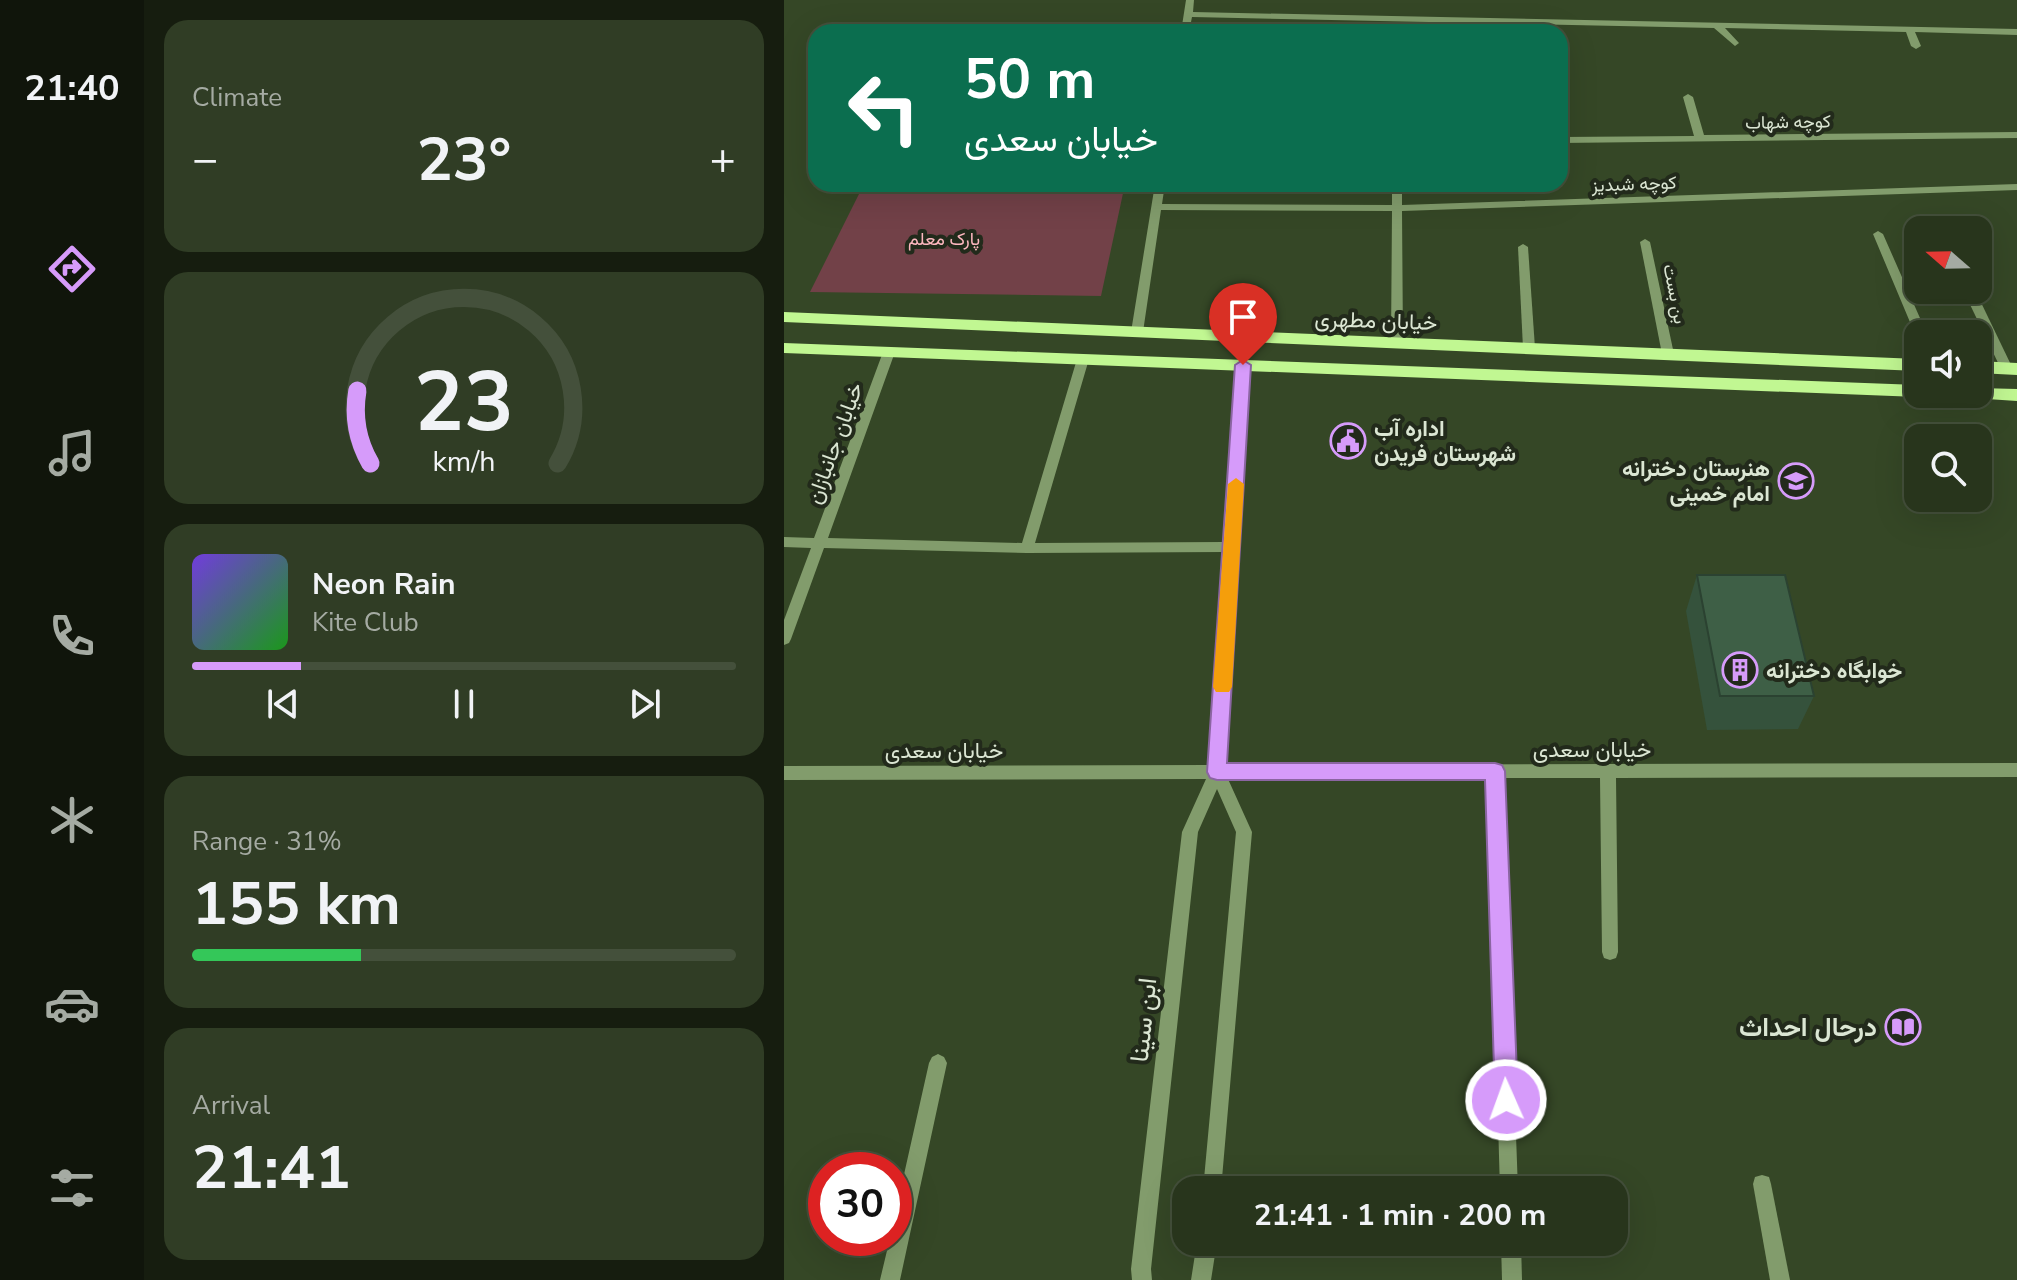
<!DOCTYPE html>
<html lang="en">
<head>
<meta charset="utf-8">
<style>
  body { margin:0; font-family:"Nunito Sans",Vazirmatn,sans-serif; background:#303d25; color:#f1f3f6; height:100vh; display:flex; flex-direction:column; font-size:30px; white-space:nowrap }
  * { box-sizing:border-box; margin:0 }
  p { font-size:26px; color:#a5aba3 }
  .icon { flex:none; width:44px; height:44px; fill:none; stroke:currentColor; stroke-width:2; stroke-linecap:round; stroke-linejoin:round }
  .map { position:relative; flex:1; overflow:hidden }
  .sheet { display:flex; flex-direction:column; gap:20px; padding:20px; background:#161d0f; width:640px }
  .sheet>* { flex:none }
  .banner { position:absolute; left:24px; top:24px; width:760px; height:168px; border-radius:24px; box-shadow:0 8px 32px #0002,0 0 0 2px #44503b; background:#0b6e4f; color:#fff; overflow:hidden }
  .needle { width:52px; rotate:290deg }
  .tools { position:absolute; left:1120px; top:216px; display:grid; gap:16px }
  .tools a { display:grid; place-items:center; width:88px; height:88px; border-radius:16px; background:#28351c; box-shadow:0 8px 32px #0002,0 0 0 2px #44503b; font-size:40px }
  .speed { position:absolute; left:24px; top:1152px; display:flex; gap:16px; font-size:40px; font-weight:700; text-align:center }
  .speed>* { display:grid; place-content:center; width:104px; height:104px; border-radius:50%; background:#28351c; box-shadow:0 8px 32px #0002,0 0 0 2px #44503b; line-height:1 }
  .speed .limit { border:12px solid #d22; background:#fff; color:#111 }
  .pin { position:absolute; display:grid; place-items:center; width:68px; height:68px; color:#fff; margin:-82px -34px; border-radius:50% 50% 50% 0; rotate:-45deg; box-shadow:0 0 8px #0007 }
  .pin .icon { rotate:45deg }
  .me { position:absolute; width:88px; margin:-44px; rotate:358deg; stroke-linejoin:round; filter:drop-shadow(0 0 6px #0008) }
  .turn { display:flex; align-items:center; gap:28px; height:168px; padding:0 24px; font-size:36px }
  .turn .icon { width:104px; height:104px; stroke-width:2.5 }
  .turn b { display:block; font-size:56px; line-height:68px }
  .big { font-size:60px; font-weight:700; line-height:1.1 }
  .sheet .card { flex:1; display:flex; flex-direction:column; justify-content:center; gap:12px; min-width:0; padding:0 28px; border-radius:24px; background:#303d25 }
  .sheet .dial { align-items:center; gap:0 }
  .dial svg { height:208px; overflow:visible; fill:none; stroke:#44503b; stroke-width:7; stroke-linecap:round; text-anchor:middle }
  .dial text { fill:#f1f3f6; stroke:none }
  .song { display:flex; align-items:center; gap:24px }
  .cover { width:96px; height:96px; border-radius:12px; background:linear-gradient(135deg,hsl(260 70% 55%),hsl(120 70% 35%)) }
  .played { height:8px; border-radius:4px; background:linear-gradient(90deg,#d69bfa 20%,#44503b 20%) }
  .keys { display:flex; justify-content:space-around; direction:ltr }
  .heat { display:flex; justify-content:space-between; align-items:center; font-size:44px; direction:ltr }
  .charge { height:12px; border-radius:6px; background:linear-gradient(90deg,#34c759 31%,#44503b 0) }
  .trip { position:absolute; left:388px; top:1176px; width:456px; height:80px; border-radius:24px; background:#28351c; box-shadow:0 8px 32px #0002,0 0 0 2px #44503b; font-weight:700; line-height:80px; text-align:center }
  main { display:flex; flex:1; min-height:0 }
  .tabs { display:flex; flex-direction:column; width:144px; justify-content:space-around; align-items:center; background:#10150b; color:#a5aba3 }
  .tabs .icon { width:56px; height:56px }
  .tabs .on { color:#d69bfa }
  .tabs b { font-size:36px; color:#f1f3f6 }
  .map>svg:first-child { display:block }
</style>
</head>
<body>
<main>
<nav class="tabs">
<b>21:40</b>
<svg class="icon on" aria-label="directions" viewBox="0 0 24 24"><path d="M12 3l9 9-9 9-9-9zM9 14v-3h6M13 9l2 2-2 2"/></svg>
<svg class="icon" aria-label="music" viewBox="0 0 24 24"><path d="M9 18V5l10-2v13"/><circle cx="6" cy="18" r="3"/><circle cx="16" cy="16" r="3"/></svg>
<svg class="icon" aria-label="phone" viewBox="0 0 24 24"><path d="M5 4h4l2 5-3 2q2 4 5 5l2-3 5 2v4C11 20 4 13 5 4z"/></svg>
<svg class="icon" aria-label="climate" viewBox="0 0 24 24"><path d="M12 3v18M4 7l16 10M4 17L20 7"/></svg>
<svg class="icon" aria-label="car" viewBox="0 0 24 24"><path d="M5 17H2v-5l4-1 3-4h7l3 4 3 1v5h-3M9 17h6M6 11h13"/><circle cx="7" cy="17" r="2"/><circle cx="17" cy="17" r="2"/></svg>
<svg class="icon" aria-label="filters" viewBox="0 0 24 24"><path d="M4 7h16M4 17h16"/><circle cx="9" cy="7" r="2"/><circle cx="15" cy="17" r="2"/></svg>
</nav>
<section class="sheet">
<div class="card"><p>Climate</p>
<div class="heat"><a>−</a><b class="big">23°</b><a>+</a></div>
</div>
<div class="card dial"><svg viewBox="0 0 100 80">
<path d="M14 69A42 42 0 1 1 86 69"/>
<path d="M14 69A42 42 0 0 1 9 41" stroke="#d69bfa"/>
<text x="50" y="56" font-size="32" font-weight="700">23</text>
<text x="50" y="72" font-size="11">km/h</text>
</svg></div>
<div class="card">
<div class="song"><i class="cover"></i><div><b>Neon Rain</b><p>Kite Club</p></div></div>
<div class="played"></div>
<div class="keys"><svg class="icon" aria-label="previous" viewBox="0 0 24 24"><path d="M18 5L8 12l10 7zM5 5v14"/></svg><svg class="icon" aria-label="pause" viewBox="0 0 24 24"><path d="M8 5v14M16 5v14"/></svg><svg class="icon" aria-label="next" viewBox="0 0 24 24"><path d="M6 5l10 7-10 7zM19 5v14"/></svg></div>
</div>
<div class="card"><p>Range · 31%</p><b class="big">155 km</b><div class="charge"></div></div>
<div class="card"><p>Arrival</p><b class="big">21:41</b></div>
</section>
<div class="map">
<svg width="1233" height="1280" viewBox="0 0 1233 1280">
  <rect width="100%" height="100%" fill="#354726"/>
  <path fill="#724148" d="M80,184H341L317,296L26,292Z"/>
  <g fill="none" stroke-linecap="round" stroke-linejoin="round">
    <g fill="#829c6c" fill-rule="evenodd">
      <path d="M402,0H410L409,12L1233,29V35L1131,32L1137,46L1132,49L1127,46L1122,32L941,28L955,43L951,46L930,28L408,17L405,32H397Z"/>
      <path d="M904,94L909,97L920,135L1233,132V138L776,143V137L910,136L899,97Z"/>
      <path d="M371,184H381L378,204L608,205V184H618V205L1233,184V190L618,211L619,343L613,347L607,343L608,211L377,210L359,332L357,335H349L347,332Z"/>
      <path d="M1094,231L1099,234L1143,334H1134V337L1131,334L1089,234Z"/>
      <path d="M861,239L866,242L890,354L884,358L878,354L856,242Z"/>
      <path d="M739,244L744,247L751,348L745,352L739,348L734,247Z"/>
      <path d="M1179,290H1191L1229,369L1227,372L1223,373L1217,369Z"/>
      <path d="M105,348L111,352L44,538L238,543L293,359L299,355L305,359L251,543L441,542L453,365L459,361L463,362L465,365L441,765L1233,763V777L832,778L834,952L832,958L826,960L820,958L818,952L816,778H719L734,1190H716L704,778L444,779L468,832L437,1190H419L452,832L433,789L414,832L367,1269L368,1280H348L347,1269L398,832L422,779L0,780V766L426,765L440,552L243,553L40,548L7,639L5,643L0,645V620L27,548L0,547V537L30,538L99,352Z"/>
      <path d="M154,1054L160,1057L163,1063L116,1280H96L106,1238H110V1219L145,1063L148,1057Z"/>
      <path d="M978,1175L985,1177L987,1184L1006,1280H986L969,1184L971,1177Z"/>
      <path d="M413,1242H433L427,1280H407Z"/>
      <path d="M717,1242H737L738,1280H718Z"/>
    </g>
    <g fill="#c1f792" fill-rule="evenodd">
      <path d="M0,312L1134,359V371L0,322Z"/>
      <path d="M0,343L1134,385V394H1141L1134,397L0,353Z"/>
      <path d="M1194,361L1233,363V375L1194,373Z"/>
      <path d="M1194,388L1233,389V401L1188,398L1185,394H1194Z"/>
    </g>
  </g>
  <path fill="#35523c" d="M913,575L1030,696L1014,729L923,730L902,611Z"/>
  <path fill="#3e5f46" stroke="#2b4231" stroke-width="2" d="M913,575H1001L1030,696H936Z"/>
  <path fill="#d69bfa" stroke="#8b65a2" stroke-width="2" d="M459,360L467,365L443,763H711L718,765L721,771L734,1100L730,1108L722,1112L714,1108L711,1100L701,780H433L426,778L423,772L451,365Z"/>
  <path fill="#f59e0b" d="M452,478L460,484L448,687L445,692H432L429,687L444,484Z"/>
  <defs>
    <symbol id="civic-ring" viewBox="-11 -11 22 22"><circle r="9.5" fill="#222a1b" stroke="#d69bfa" stroke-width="1.5"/><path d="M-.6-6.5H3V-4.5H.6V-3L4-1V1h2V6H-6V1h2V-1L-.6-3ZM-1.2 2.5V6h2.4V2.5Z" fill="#d69bfa"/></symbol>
    <symbol id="school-ring" viewBox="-11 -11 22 22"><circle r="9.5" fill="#222a1b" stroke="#d69bfa" stroke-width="1.5"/><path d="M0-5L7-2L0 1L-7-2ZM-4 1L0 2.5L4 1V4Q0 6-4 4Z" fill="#d69bfa"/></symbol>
    <symbol id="building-ring" viewBox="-11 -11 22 22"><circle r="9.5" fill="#222a1b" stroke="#d69bfa" stroke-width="1.5"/><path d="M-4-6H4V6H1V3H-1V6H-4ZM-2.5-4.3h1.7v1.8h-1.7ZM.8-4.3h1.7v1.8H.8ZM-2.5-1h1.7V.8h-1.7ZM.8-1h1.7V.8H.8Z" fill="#d69bfa"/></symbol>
    <symbol id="library-ring" viewBox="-11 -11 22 22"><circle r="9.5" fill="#222a1b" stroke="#d69bfa" stroke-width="1.5"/><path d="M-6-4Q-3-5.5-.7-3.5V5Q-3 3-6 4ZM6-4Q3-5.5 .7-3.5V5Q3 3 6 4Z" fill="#d69bfa"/></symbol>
  </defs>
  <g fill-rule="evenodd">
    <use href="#civic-ring" x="544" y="421" width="40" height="40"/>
    <use href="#school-ring" x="992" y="461" width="40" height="40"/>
    <use href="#building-ring" x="936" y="650" width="40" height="40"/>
    <use href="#library-ring" x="1099" y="1007" width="40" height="40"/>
  </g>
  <g text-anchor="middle" stroke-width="8" stroke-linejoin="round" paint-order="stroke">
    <g font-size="18" fill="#dbe6d3" stroke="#222a1b">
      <text transform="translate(1004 122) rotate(-1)" y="6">کوچه شهاب</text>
      <text transform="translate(850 184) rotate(-2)" y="6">کوچه شبدیز</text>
      <text transform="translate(891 294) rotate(79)" y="6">بن بست</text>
    </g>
    <g font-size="18" fill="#fdb7bf" stroke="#222a1b">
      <text x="160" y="245">پارک معلم</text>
    </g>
    <g font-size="22" fill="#dbe6d3" stroke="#222a1b">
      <text transform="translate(592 320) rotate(2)" y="8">خیابان مطهری</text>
      <text transform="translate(50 443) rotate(-70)" y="8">خیابان جانبازان</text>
      <text x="808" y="757">خیابان سعدی</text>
      <text x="160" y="758">خیابان سعدی</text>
    </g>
    <g font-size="22" font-weight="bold" fill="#dbe6d3" stroke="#222a1b" text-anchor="start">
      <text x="590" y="436">اداره آب<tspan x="590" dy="25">شهرستان فریدن</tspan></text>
      <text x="986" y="476" text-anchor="end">هنرستان دخترانه<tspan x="986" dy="25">امام خمینی</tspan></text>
      <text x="982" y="678">خوابگاه دخترانه</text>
    </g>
    <g font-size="26" fill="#dbe6d3" stroke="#222a1b">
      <text transform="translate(359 1020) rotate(-84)" y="9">ابن سینا</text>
    </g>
    <g font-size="26" font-weight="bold" fill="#dbe6d3" stroke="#222a1b" text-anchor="end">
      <text x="1093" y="1036">درحال احداث</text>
    </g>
  </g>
</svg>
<div class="tools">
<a><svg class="needle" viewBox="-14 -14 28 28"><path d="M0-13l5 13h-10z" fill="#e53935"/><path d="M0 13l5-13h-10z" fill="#a5aba3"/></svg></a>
<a><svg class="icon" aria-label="sound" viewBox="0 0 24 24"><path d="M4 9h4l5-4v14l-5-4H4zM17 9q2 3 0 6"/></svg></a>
<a><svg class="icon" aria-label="search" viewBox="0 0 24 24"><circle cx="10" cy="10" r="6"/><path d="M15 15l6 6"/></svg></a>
</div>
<div class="speed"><div class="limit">30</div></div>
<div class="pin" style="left:459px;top:365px;background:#d93025"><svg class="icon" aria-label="arrive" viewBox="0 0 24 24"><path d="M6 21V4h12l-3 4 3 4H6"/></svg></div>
<svg class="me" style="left:722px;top:1100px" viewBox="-20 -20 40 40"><circle r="17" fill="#d69bfa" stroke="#fff" stroke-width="3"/><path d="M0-11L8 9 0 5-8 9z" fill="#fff"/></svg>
<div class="trip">21:41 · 1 min · 200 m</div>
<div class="banner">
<div class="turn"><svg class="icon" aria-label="left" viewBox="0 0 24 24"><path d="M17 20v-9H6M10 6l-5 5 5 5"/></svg><div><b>50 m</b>خیابان سعدی</div></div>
</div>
</div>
</main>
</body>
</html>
